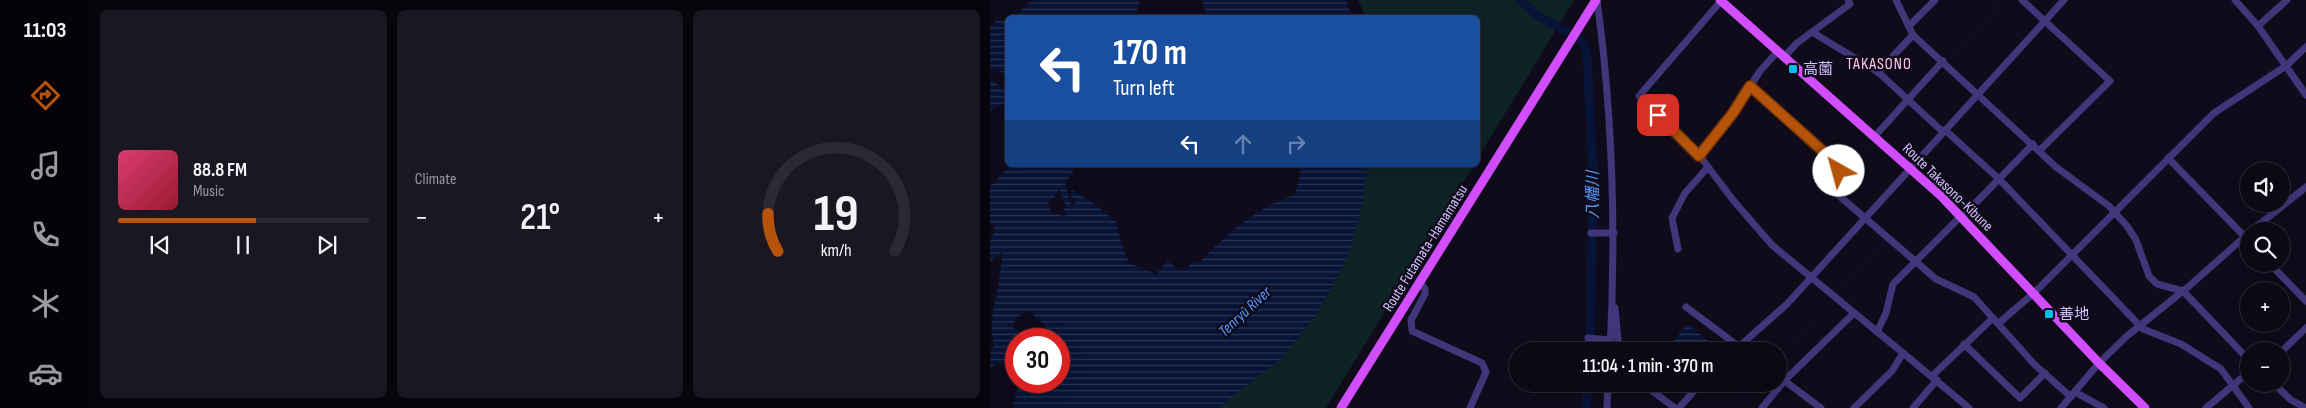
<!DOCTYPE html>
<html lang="en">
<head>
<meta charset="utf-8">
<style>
  body { margin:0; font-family:"Sofia Sans Condensed","Noto Sans JP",sans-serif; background:#1a1622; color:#f1f3f6; height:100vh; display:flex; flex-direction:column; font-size:19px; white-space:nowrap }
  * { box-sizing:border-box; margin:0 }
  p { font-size:16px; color:#9a9aa0 }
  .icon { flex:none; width:28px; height:28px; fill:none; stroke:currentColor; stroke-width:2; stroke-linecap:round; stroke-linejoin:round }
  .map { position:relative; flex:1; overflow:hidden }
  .drawer { display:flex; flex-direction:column; gap:10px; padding:10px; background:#07040b; width:900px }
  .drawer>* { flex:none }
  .guide { position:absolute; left:15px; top:15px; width:475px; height:152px; border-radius:8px; box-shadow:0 5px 20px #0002,0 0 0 1px #2c2934; background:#1a4fa0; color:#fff; overflow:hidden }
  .fabs { position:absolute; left:1250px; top:162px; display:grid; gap:10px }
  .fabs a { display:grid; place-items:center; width:50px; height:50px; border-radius:50%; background:#0c0814; box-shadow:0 5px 20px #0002,0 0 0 1px #2c2934; font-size:25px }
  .speed { position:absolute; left:15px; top:328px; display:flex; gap:10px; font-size:25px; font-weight:700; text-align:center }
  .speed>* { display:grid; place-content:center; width:65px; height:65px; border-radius:50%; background:#0c0814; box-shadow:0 5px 20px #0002,0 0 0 1px #2c2934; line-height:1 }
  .speed .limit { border:8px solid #d22; background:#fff; color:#111 }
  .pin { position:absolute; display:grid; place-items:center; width:42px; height:42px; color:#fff; margin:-21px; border-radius:10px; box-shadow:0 2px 8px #0006 }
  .me { position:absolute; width:55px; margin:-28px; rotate:322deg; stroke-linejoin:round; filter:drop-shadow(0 0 4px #0008) }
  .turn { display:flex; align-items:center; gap:18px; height:105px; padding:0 25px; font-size:22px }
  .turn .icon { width:65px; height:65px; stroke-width:2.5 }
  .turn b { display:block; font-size:35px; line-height:42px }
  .lanes { display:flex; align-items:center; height:48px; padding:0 25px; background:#0003; justify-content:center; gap:25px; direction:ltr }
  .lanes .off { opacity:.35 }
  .big { font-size:38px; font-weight:600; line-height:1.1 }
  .drawer .tile { flex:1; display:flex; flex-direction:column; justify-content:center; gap:8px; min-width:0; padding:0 18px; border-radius:8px; background:#1a1622 }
  .drawer .dial { align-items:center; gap:0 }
  .dial svg { height:130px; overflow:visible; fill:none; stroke:#2c2934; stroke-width:7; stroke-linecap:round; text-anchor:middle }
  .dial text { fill:#f1f3f6; stroke:none }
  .song { display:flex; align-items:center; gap:15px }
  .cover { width:60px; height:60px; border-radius:8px; background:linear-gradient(135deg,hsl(340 70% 55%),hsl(350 70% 35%)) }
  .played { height:5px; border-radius:2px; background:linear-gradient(90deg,#b45309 55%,#2c2934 55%) }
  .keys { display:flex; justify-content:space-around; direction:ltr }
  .heat { display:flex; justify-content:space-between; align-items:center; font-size:28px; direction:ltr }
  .drawer .tiles { flex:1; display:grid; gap:10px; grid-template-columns:repeat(3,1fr) }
  .trip { position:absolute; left:519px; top:342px; width:278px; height:50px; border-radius:25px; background:#0c0814; box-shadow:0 5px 20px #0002,0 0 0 1px #2c2934; font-weight:600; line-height:50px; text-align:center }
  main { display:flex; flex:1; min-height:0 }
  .menu { display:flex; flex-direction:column; width:90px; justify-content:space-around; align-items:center; background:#050308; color:#9a9aa0 }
  .menu .icon { width:35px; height:35px }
  .menu .on { color:#b45309 }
  .menu b { font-size:22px; color:#f1f3f6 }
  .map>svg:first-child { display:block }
</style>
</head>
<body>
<main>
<nav class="menu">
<b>11:03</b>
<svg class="icon on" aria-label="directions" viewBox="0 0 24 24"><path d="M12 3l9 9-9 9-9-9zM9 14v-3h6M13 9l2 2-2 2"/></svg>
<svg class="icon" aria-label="music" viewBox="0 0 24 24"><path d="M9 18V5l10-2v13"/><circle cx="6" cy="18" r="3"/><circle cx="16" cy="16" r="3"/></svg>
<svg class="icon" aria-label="phone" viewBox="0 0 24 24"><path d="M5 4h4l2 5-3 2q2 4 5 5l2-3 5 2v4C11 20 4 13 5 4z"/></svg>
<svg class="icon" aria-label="climate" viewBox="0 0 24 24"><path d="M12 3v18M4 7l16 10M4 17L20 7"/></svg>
<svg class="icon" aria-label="car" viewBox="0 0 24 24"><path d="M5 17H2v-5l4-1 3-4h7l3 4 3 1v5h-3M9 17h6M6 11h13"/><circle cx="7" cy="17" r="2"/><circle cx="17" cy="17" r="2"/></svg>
</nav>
<section class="drawer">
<div class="tiles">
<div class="tile">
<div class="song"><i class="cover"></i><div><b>88.8 FM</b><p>Music</p></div></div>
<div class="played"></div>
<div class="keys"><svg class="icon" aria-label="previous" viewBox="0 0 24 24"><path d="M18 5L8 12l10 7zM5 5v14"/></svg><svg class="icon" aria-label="pause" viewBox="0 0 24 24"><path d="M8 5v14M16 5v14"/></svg><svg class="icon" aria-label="next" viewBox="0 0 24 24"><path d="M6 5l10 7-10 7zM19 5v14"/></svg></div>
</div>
<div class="tile"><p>Climate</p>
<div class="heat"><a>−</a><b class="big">21°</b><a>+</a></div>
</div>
<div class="tile dial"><svg viewBox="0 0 100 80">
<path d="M14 69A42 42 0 1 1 86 69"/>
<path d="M14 69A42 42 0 0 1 8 46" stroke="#b45309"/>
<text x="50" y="56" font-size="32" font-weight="700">19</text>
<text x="50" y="72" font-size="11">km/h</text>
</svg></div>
</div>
</section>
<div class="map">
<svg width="1316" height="408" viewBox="0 0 1316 408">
  <defs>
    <pattern id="water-rules" width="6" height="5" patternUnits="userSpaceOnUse" patternTransform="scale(1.25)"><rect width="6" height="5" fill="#081437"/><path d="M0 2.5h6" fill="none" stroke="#2b3555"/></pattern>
  </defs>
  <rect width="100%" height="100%" fill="#100b1b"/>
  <g fill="#0e2325">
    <path d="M368,0H584L488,158V18L376,17Z"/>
    <path d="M376,165H484L336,408H228L325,316Z"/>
  </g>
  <g fill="url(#water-rules)" fill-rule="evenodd">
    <path d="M43,0H150L145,17H23Z"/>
    <path d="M212,0H356L362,17H217Z"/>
    <path d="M6,21H17V65L13,68L17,71V102L0,110V78L9,86L14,87L17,77L9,70L0,68V27Z"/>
    <path d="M19,165H87L75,183L81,204H86L81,196L82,190L103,203L126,222L131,243L139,263L166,274L172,268L177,259L188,270L197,268L201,263L210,262C236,235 268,206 305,195L311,170L309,165H378L372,206L360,250L351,270L325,316L291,359L228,408H22L30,381H69V339H62L55,325L39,311L34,312L24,320L25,325L22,326L31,335L38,331L43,337L44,333L50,339H26C21,357 18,358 0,368L1,351L4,346C0,326 3,311 7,291C10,278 11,265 13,251L0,262V240L5,232L3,224H0V185L5,183ZM69,189L77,208H74L75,217L68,214L63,215L58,205L59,200L64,198Z"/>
    <path d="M697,324L729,350L727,351H677Z"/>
  </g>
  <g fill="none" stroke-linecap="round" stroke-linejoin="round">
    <g stroke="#081437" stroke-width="1">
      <path d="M1296,60L1316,42"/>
      <path d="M956,62L1013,0"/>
      <path d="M1293,72L1316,105"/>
      <path d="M851,193L859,181L864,168L884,143"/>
      <path d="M1125,207L1224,105L1290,64"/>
      <path d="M1088,244L1120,212"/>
      <path d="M845,295L896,241"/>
      <path d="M1008,318L1021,308"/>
      <path d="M788,357L842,299"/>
      <path d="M742,408L763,384"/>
    </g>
    <g stroke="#081437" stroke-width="9">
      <path d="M530,0L548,16L576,31"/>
      <path d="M591,40L597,53L603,174L600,351"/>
      <path d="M596,408L598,384"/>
    </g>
    <g stroke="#41367a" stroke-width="7">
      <path d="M607,0C623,116 626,234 620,351"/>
      <path d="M906,0L923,35L1066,167L1119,206L1137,226L1146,240L1159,276L1167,284L1193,291L1259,360"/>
      <path d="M1032,0L1120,81L1050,150"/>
      <path d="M1245,0L1268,26L1316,95"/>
      <path d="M731,1L649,96L709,155L743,200L782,245L913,353L902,371L864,408"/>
      <path d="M919,26L945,0"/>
      <path d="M1268,26L1297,0"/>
      <path d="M822,32L860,4L858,0"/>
      <path d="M794,57L807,43L822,32L888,72L953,132"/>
      <path d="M888,72L923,35"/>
      <path d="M760,86L848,166L847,194L946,279L984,297L1045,365L1081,397"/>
      <path d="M955,130L1009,179L1153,329L1191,344L1231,369L1259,408"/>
      <path d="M884,137L953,61"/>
      <path d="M709,155L743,113L770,71L788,51"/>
      <path d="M1178,158L1259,241"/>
      <path d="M972,217L1043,144"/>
      <path d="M1261,231L1316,187"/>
      <path d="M601,233H624"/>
      <path d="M688,249L682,218L695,193L718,167"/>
      <path d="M1280,264L1316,301"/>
      <path d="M430,282L435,289V294L421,320L422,331L492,363L496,372L480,408"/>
      <path d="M696,307L755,351"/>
      <path d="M625,308L629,351"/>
      <path d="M1009,323L1044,293L1224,113L1296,66L1316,47"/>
      <path d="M887,332L896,313L903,284L971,216"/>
      <path d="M598,338L620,340"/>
      <path d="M974,344L1030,398L1055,373"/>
      <path d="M744,351L797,304L1074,0"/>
      <path d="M1291,352L1316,328"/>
      <path d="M913,353L979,408"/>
      <path d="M788,376L831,408"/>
      <path d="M942,376L1003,318"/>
      <path d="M653,384L685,408"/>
      <path d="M1284,384L1301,400L1316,408"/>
      <path d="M1085,392L1114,408"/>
      <path d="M617,408L618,384"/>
      <path d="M689,408L710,384"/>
      <path d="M772,408L794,381L864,313"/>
      <path d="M923,408L947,380"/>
      <path d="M1071,408L1109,363L1137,336L1198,287L1259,233"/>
      <path d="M1216,408L1259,372"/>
    </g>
    <g stroke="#d14dfe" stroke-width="9">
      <path d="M730,0L951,196L1109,363L1155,408"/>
      <path d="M351,408L606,0"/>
    </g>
  </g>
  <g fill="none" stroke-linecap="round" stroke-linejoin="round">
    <defs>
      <path id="route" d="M668,115L709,156L743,113L760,86L845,162L849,171"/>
    </defs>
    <use href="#route" stroke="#753606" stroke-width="12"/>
    <use href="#route" stroke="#b45309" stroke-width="9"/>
  </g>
  <g fill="#01baef" stroke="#100b1b" stroke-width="2">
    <rect x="798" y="64" width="10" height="10" rx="2.5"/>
    <rect x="1054" y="309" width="10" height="10" rx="2.5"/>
  </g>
  <g text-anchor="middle" stroke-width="5" stroke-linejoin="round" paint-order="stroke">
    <g font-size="15" fill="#d3c5ff" stroke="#100b1b" text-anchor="start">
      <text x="813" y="74">高薗</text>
      <text x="1069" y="319">善地</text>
    </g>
    <g font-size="15" fill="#d3c5ff" stroke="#100b1b">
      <text transform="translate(958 187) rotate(44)" y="5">Route Takasono-Kibune</text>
      <text transform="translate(435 248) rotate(-58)" y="5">Route Futamata-Hamamatsu</text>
    </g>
    <g font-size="16" letter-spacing="1" fill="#ffc7e4" stroke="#100b1b">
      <text x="889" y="69">TAKASONO</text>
    </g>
    <g font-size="16" font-style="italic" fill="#549bfe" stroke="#100b1b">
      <text transform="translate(602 195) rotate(-90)" y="6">八幡川</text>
      <text transform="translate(254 311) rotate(-43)" y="6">Tenryū River</text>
    </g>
  </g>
</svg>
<div class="fabs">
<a><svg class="icon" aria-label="sound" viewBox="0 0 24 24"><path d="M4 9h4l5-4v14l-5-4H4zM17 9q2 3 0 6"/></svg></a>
<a><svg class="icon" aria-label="search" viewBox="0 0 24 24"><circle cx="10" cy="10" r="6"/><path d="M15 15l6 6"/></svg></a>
<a>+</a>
<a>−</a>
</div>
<div class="speed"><div class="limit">30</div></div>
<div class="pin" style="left:668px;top:115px;background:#d93025"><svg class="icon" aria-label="arrive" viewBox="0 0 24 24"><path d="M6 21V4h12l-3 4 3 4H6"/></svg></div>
<svg class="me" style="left:849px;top:171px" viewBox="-20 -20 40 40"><circle r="19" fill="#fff"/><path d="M0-13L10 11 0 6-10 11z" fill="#b45309"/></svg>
<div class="trip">11:04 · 1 min · 370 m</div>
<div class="guide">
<div class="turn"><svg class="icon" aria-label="left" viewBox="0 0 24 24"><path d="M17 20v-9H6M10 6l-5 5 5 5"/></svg><div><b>170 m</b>Turn left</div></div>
<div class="lanes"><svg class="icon" aria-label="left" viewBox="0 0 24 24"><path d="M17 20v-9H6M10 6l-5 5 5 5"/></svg><svg class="icon off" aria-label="ahead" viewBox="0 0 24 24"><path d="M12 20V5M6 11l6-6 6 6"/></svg><svg class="icon off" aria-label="right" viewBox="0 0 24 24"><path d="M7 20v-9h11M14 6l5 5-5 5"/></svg></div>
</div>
</div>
</main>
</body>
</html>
